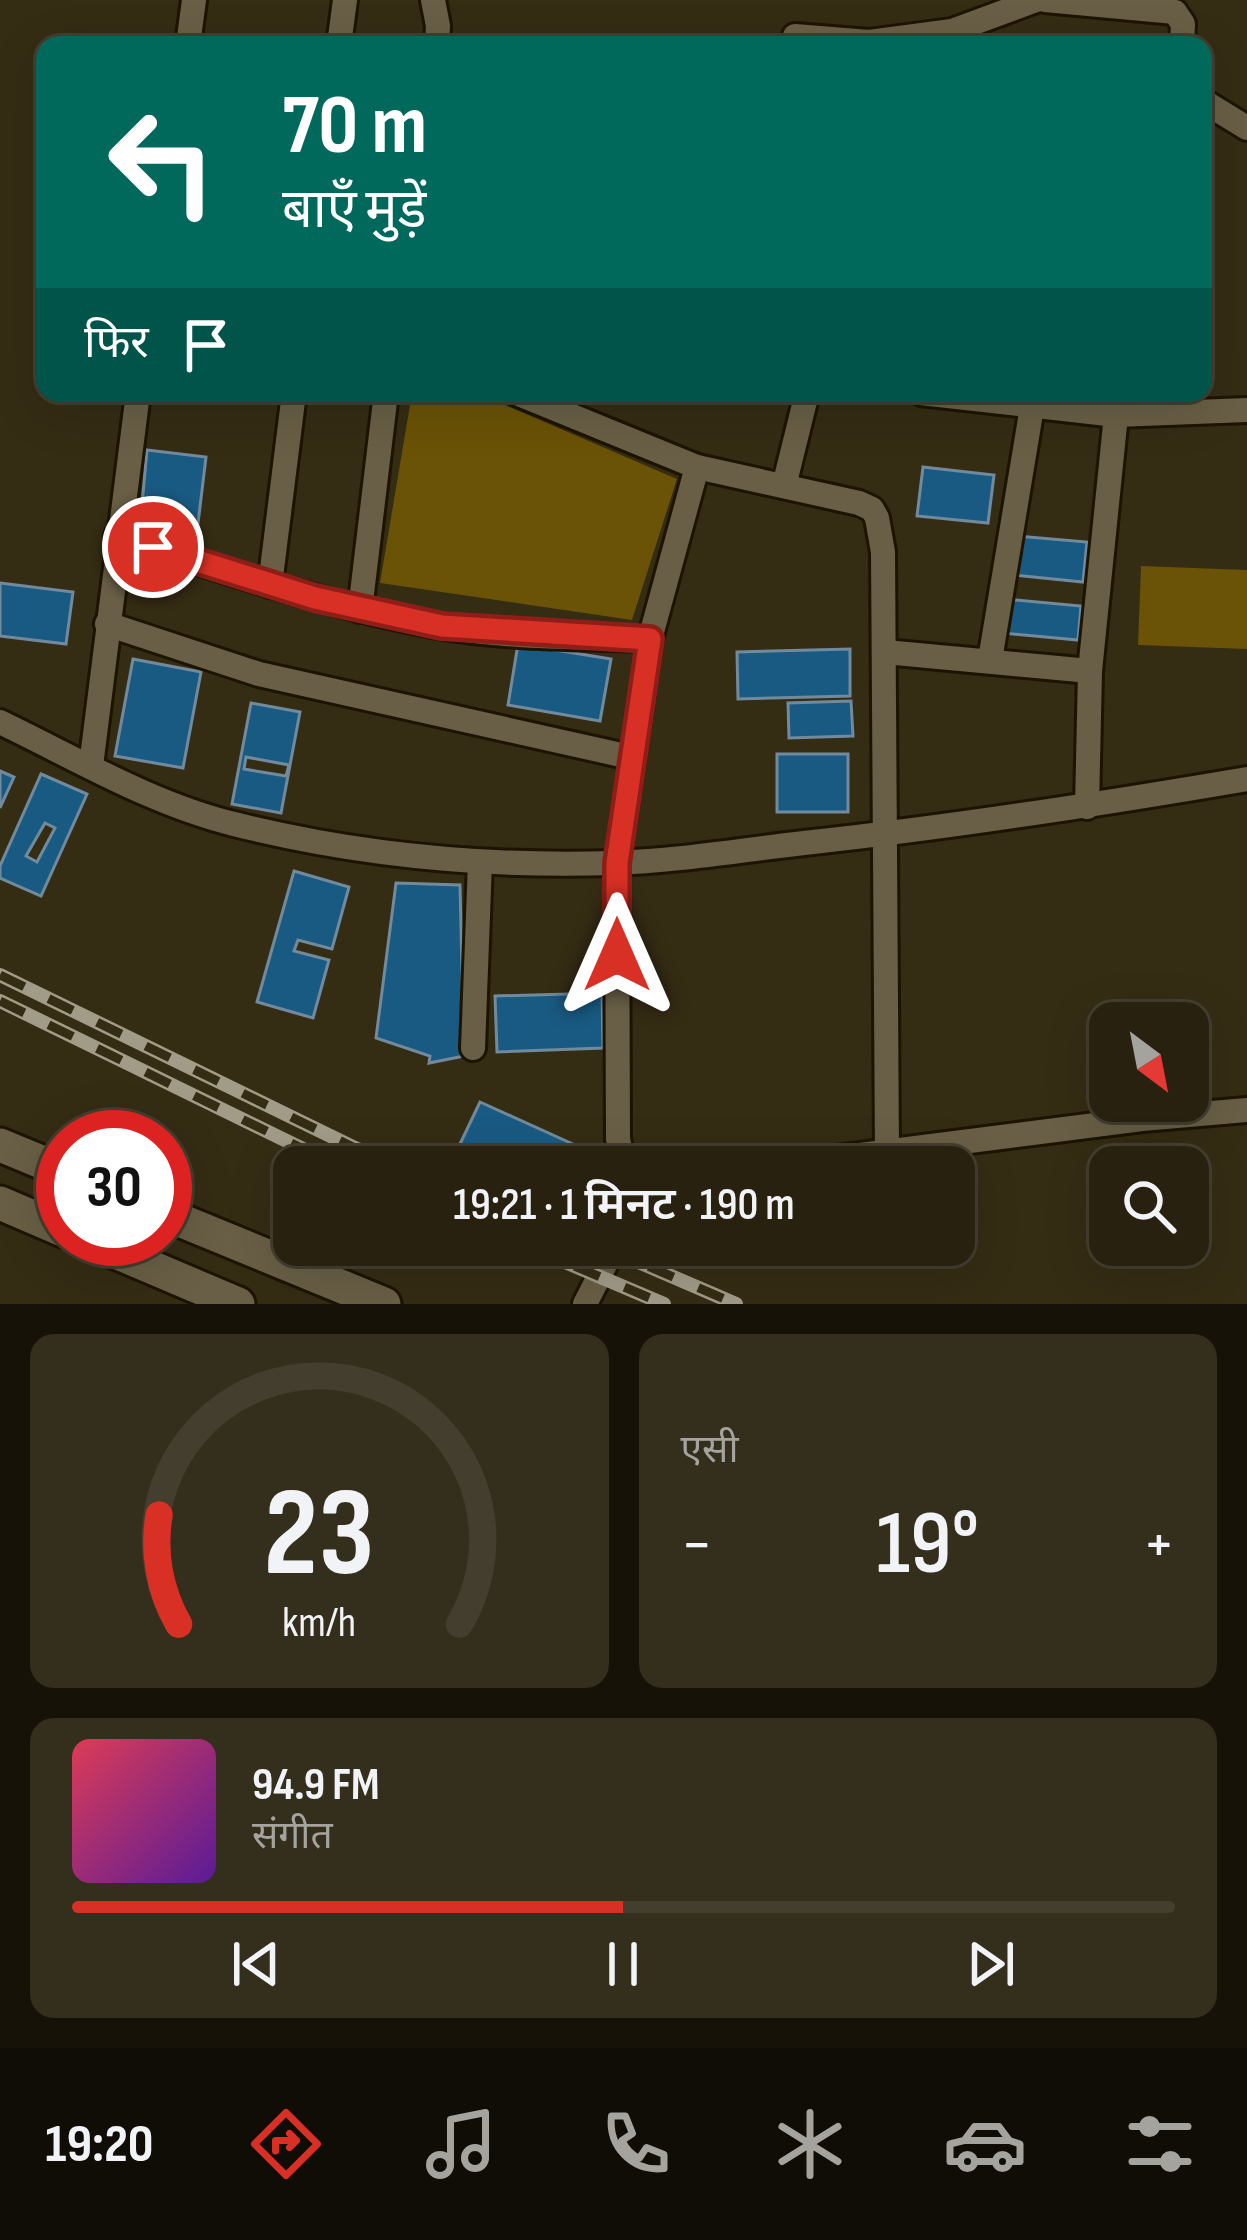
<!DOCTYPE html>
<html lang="hi">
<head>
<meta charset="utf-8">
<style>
  body { margin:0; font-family:"Sofia Sans Condensed","Noto Sans Devanagari",sans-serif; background:#342e1d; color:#f1f3f6; height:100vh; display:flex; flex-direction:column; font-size:45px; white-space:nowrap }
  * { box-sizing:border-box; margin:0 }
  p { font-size:39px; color:#a5a39e }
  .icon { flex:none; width:66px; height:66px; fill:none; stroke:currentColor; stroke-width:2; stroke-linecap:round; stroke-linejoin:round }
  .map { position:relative; height:1304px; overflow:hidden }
  .details { display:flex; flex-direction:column; gap:30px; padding:30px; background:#161208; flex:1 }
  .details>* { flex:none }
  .banner { position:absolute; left:36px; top:36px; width:1176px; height:366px; border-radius:24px; box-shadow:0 12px 48px #0002,0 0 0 3px #443e2f; background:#00695c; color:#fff; overflow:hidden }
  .needle { width:78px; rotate:148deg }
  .controls { position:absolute; left:1089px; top:1002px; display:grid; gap:24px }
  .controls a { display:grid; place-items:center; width:120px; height:120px; border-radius:24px; background:#28210f; box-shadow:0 12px 48px #0002,0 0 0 3px #443e2f; font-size:60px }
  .speed { position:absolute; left:36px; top:1110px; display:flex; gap:24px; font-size:60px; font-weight:700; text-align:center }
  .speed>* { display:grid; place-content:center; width:156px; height:156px; border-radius:50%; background:#28210f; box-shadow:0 12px 48px #0002,0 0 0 3px #443e2f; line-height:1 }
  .speed .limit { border:18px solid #d22; background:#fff; color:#111 }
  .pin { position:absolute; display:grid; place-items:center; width:102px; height:102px; color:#fff; margin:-51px; border:6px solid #fff; border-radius:50%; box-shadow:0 3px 12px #0007 }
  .me { position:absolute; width:132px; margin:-66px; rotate:0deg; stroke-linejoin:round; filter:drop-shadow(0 0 9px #0008) }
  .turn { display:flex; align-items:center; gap:42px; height:252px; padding:0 48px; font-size:54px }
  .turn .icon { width:156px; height:156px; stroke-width:2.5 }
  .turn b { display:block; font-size:84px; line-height:102px }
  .then { display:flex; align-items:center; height:114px; padding:0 48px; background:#0003; gap:24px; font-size:45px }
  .big { font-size:90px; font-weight:600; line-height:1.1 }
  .details .card { flex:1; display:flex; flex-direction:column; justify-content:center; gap:18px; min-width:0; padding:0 42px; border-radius:24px; background:#342e1d }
  .details .dial { align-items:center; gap:0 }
  .dial svg { height:312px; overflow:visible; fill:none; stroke:#443e2f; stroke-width:7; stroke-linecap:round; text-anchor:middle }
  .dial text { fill:#f1f3f6; stroke:none }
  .song { display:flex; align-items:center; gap:36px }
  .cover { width:144px; height:144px; border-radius:18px; background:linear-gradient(135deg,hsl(350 70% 55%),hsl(270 70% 35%)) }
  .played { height:12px; border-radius:6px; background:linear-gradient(90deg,#d93025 50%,#443e2f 50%) }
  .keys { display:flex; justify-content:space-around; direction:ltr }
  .heat { display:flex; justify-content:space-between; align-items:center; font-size:66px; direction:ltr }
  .details .tiles { flex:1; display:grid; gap:30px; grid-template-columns:1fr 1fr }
  .card:last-child { grid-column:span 2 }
  .trip { position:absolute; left:273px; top:1146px; width:702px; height:120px; border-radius:24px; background:#28210f; box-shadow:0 12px 48px #0002,0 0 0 3px #443e2f; font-weight:600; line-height:120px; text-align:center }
  .tabs { display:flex; height:192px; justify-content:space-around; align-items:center; background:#100d06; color:#a5a39e }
  .tabs .icon { width:84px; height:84px }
  .tabs .active { color:#d93025 }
  .tabs b { font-size:54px; color:#f1f3f6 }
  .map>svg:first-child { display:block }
</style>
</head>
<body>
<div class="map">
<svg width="1247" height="1304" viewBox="0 0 1247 1304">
  <rect width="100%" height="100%" fill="#352c14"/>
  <g fill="#6a5206">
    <path d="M412,393H477L677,479L632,620L380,583Z"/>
    <path d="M1141,566L1247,570V649L1138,645Z"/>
  </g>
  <g fill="#195a82" stroke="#718a9d" stroke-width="3" fill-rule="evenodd">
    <path d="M147,450L206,457L196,540L159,529L147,515L142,504Z"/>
    <path d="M923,467L994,475L988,523L917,516Z"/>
    <path d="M1017,536L1087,542L1083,582L1013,575Z"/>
    <path d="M0,583L73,592L66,644L0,636Z"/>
    <path d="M1004,599L1081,606L1078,640L1001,633Z"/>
    <path d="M518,644L611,659L600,721L508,705Z"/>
    <path d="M850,649V696L738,699L737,652Z"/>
    <path d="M133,659L201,672L183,768L115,756Z"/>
    <path d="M851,701L853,736L789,738L788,703Z"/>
    <path d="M251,703L300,712L281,813L232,804ZM246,757L289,765L286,776L244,769Z"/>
    <rect x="777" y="754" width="71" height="58"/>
    <path d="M0,771L14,777L0,808Z"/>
    <path d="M41,774L87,794L41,896L0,878V866ZM45,823L55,828L37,862L26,856Z"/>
    <path d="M294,871L349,887L332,949L298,940L294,951L329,960L313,1018L257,1002Z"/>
    <path d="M396,883L460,885L464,1056L429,1063L430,1056L376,1038Z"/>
    <path d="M602,993L603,1048L497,1052L495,996Z"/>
    <path d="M480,1102L597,1155L593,1167H449Z"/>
  </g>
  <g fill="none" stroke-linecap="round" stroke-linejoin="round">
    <defs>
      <g id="minor">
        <path d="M433,0L438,26L437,45"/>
        <path d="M1045,0L1175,12L1183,24L1182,45"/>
        <path d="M795,36L869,42L952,31L1036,0"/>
        <path d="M188,45L194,0"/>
        <path d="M339,45L345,0"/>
        <path d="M1203,101L1247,128"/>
        <path d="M516,393L697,467L859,503L872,509L877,518L883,552L887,1153"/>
        <path d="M921,393L1116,415L1247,410"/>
        <path d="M784,486L807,393"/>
        <path d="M117,536C223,570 328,606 438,626C507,638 580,637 650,639"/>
        <path d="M270,585L294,393"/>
        <path d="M360,610L386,393"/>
        <path d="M107,624L259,674L630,757"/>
        <path d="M885,652L1090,671"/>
        <path d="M990,660L1032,407"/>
        <path d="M0,722C75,758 152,804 234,824C358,855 486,867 614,863C677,861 741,850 804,843C953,827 1100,804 1247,779"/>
        <path d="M91,766L138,393"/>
        <path d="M1087,807L1090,671L1116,415"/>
        <path d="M473,1048L480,862"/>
        <path d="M624,1167L618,1139L617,863L650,639L697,467"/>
        <path d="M766,1167L1142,1119L1247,1110"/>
        <path d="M585,1304L615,1245"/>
      </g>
      <g id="secondary">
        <path d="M0,1145L63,1171"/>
        <path d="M0,1203L63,1230"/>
        <path d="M165,1214L384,1304"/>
        <path d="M85,1239L238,1304"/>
      </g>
    </defs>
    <use href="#minor" stroke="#1d1400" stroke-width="30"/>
    <use href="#secondary" stroke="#1d1400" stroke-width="39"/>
    <use href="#minor" stroke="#695f46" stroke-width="24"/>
    <use href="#secondary" stroke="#695f46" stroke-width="33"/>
    <defs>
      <g id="rail">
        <path d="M0,975L355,1148L403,1167"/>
        <path d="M0,1001L340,1167"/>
        <path d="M525,1245L664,1304"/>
        <path d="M599,1245L736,1304"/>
      </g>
    </defs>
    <use href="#rail" stroke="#a29b88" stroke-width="14"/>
    <use href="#rail" stroke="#352c14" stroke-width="9" stroke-dasharray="27" stroke-linecap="butt"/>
  </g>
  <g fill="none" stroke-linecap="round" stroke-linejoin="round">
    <defs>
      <path id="route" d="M153,547L315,598L442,626L650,639L617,863V955"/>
    </defs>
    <use href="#route" stroke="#8d1f18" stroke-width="30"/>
    <use href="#route" stroke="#d93025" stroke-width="21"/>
  </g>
</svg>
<div class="controls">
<a><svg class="needle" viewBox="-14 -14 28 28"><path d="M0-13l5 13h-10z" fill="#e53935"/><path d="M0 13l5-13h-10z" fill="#a5a39e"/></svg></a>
<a><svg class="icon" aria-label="search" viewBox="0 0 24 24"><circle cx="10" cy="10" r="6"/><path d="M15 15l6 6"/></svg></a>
</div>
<div class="speed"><div class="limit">30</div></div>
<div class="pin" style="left:153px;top:547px;background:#d93025"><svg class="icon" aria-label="arrive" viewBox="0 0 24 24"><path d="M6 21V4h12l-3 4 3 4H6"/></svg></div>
<svg class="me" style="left:617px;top:955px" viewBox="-20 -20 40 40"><path d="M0-17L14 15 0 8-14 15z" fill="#d93025" stroke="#fff" stroke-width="4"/></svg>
<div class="trip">19:21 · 1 मिनट · 190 m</div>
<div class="banner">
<div class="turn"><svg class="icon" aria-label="left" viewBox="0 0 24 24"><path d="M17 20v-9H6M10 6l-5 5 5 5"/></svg><div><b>70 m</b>बाएँ मुड़ें</div></div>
<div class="then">फिर<svg class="icon" aria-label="arrive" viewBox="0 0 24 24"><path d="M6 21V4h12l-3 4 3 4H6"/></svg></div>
</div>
</div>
<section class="details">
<div class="tiles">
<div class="card dial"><svg viewBox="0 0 100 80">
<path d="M14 69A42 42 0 1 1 86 69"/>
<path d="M14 69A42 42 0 0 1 9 41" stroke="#d93025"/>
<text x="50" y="56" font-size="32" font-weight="700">23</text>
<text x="50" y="72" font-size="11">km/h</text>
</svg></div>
<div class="card"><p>एसी</p>
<div class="heat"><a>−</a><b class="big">19°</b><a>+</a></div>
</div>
<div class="card">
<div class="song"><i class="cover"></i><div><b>94.9 FM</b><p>संगीत</p></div></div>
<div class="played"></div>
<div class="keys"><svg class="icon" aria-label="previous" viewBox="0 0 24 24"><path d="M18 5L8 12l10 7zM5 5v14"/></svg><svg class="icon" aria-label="pause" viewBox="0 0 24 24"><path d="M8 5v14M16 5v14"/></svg><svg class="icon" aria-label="next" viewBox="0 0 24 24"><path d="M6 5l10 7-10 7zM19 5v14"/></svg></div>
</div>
</div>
</section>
<nav class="tabs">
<b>19:20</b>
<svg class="icon active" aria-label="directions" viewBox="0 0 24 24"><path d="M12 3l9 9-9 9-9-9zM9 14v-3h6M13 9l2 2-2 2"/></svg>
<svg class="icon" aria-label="music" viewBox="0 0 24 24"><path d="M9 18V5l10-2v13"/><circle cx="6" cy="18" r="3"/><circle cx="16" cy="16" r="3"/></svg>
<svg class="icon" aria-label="phone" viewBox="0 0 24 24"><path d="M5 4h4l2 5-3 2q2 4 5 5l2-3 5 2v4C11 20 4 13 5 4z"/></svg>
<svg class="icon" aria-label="climate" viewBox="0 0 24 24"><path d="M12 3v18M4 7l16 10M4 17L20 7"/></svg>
<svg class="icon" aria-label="car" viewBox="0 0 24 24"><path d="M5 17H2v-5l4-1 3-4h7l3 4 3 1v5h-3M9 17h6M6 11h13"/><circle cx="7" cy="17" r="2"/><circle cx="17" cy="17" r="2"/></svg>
<svg class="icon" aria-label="filters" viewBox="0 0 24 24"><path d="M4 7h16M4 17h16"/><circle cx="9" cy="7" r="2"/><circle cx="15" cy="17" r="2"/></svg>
</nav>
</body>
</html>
